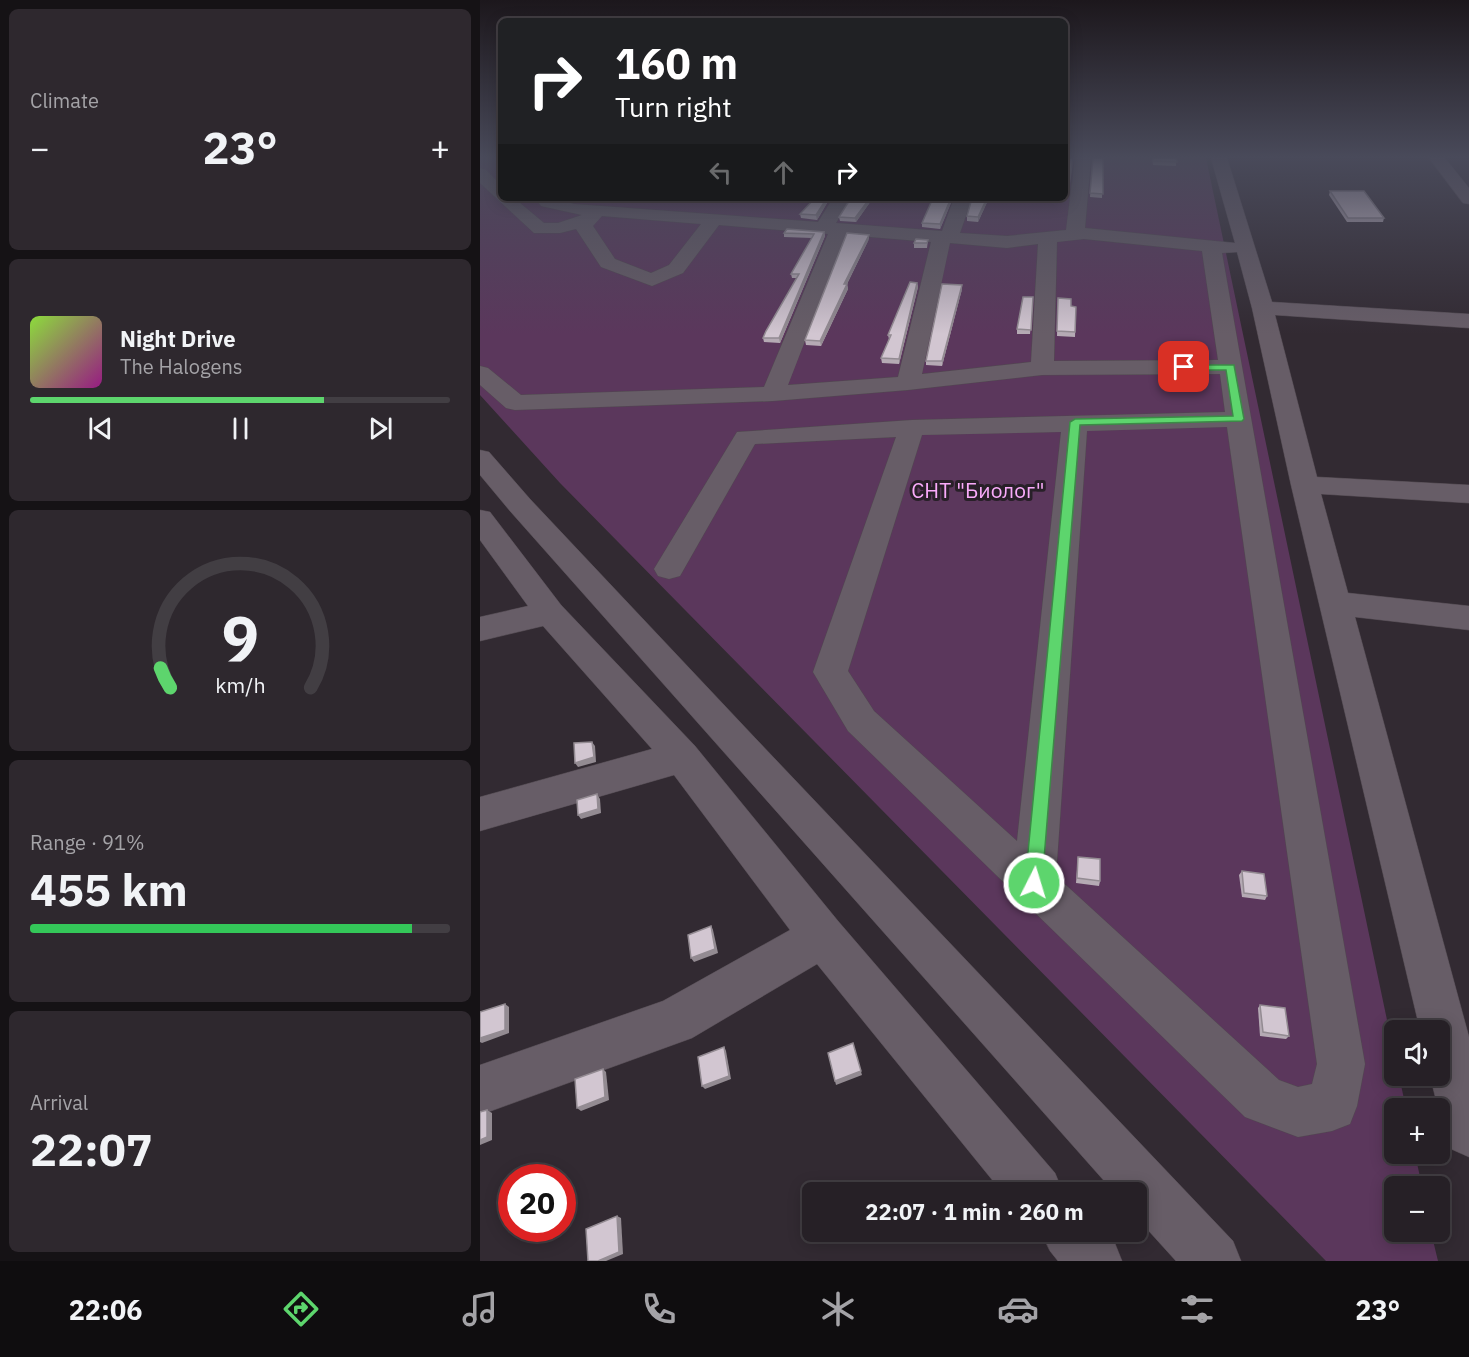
<!DOCTYPE html>
<html lang="en">
<head>
<meta charset="utf-8">
<style>
  body { margin:0; font-family:"IBM Plex Sans",sans-serif; background:#2e282e; color:#f1f3f6; height:100vh; display:flex; flex-direction:column; font-size:22px; white-space:nowrap }
  * { box-sizing:border-box; margin:0 }
  p { font-size:20px; color:#a4a3a7 }
  .icon { flex:none; width:33px; height:33px; fill:none; stroke:currentColor; stroke-width:2; stroke-linecap:round; stroke-linejoin:round }
  .map { position:relative; flex:1; overflow:hidden }
  .details { display:flex; flex-direction:column; gap:9px; padding:9px; background:#151215; width:480px }
  .details>* { flex:none }
  .hud { position:absolute; left:18px; top:18px; width:570px; height:183px; border-radius:9px; box-shadow:0 3px 15px #0003,0 0 0 2px #423e43; background:#202124; color:#fff; overflow:hidden }
  .tools { position:absolute; left:904px; top:1020px; display:grid; gap:12px }
  .tools a { display:grid; place-items:center; width:66px; height:66px; border-radius:9px; background:#262026; box-shadow:0 3px 15px #0003,0 0 0 2px #423e43; font-size:30px }
  .speed { position:absolute; left:18px; top:1164px; display:flex; gap:12px; font-size:30px; font-weight:700; text-align:center }
  .speed>* { display:grid; place-content:center; width:78px; height:78px; border-radius:50%; background:#262026; box-shadow:0 3px 15px #0003,0 0 0 2px #423e43; line-height:1 }
  .speed .limit { border:9px solid #d22; background:#fff; color:#111 }
  .pin { position:absolute; display:grid; place-items:center; width:51px; height:51px; color:#fff; margin:-26px; border-radius:12px; box-shadow:0 3px 9px #0006 }
  .me { position:absolute; width:66px; margin:-33px; rotate:5deg; stroke-linejoin:round; filter:drop-shadow(0 0 4px #0008) }
  .turn { display:flex; align-items:center; gap:21px; height:126px; padding:0 18px; font-size:27px }
  .turn .icon { width:78px; height:78px; stroke-width:2.5 }
  .turn b { display:block; font-size:42px; line-height:51px }
  .lanes { display:flex; align-items:center; height:57px; padding:0 18px; background:#0003; justify-content:center; gap:30px; direction:ltr }
  .lanes .off { opacity:.35 }
  .big { font-size:45px; font-weight:800; line-height:1.1 }
  .details .card { flex:1; display:flex; flex-direction:column; justify-content:center; gap:9px; min-width:0; padding:0 21px; border-radius:9px; background:#2e282e }
  .details .dial { align-items:center; gap:0 }
  .dial svg { height:156px; overflow:visible; fill:none; stroke:#423e43; stroke-width:7; stroke-linecap:round; text-anchor:middle }
  .dial text { fill:#f1f3f6; stroke:none }
  .song { display:flex; align-items:center; gap:18px }
  .cover { width:72px; height:72px; border-radius:9px; background:linear-gradient(135deg,hsl(90 70% 55%),hsl(310 70% 35%)) }
  .played { height:6px; border-radius:3px; background:linear-gradient(90deg,#5dd56d 70%,#423e43 70%) }
  .keys { display:flex; justify-content:space-around; direction:ltr }
  .heat { display:flex; justify-content:space-between; align-items:center; font-size:33px; direction:ltr }
  .charge { height:9px; border-radius:4px; background:linear-gradient(90deg,#34c759 91%,#423e43 0) }
  .trip { position:absolute; left:322px; top:1182px; width:345px; height:60px; border-radius:9px; background:#262026; box-shadow:0 3px 15px #0003,0 0 0 2px #423e43; font-weight:800; line-height:60px; text-align:center }
  .dock { display:flex; height:96px; justify-content:space-around; align-items:center; background:#0f0d0f; color:#a4a3a7 }
  .dock .icon { width:42px; height:42px }
  .dock .current { color:#5dd56d }
  .dock b { font-size:27px; color:#f1f3f6 }
  main { display:flex; flex:1; min-height:0 }
  .map>svg:first-child { display:block }
</style>
</head>
<body>
<main>
<section class="details">
<div class="card"><p>Climate</p>
<div class="heat"><a>−</a><b class="big">23°</b><a>+</a></div>
</div>
<div class="card">
<div class="song"><i class="cover"></i><div><b>Night Drive</b><p>The Halogens</p></div></div>
<div class="played"></div>
<div class="keys"><svg class="icon" aria-label="previous" viewBox="0 0 24 24"><path d="M18 5L8 12l10 7zM5 5v14"/></svg><svg class="icon" aria-label="pause" viewBox="0 0 24 24"><path d="M8 5v14M16 5v14"/></svg><svg class="icon" aria-label="next" viewBox="0 0 24 24"><path d="M6 5l10 7-10 7zM19 5v14"/></svg></div>
</div>
<div class="card dial"><svg viewBox="0 0 100 80">
<path d="M14 69A42 42 0 1 1 86 69"/>
<path d="M14 69A42 42 0 0 1 9 59" stroke="#5dd56d"/>
<text x="50" y="56" font-size="32" font-weight="700">9</text>
<text x="50" y="72" font-size="11">km/h</text>
</svg></div>
<div class="card"><p>Range · 91%</p><b class="big">455 km</b><div class="charge"></div></div>
<div class="card"><p>Arrival</p><b class="big">22:07</b></div>
</section>
<div class="map">
<svg width="989" height="1261" viewBox="0 0 989 1261">
  <rect width="100%" height="100%" fill="#322a32"/>
  <path fill="#5b375c" d="M0,158H21V198H585V158H726L915,1058V1076H919L926,1108H915V1154H935L942,1186H915V1232H951L958,1261H846L80,483L0,395Z"/>
  <g fill="none" stroke-linecap="round" stroke-linejoin="round">
    <defs>
      <g id="minor">
        <path d="M595,158H611L605,228L755,243L731,158H747L792,302L989,314V328L795,315L837,477L989,485V503L841,494L868,593L989,606V630L875,617L989,1037V1157L971,1149L963,1131L960,1108H958L950,1076H960V1030H940L811,485L772,308L757,252L742,253L885,1064L877,1106L870,1124L852,1131L818,1137L765,1117L368,731L333,672L416,437L275,444L200,576L189,579L178,576L174,569L257,432L432,420L745,412L740,374L562,375L428,390L293,401L35,410L26,408L0,385V366L8,368L41,395L284,387L348,234L239,225L203,273L172,286L121,267L96,229L80,233H54L0,183V168L6,170L21,185V198H34L64,223H78L102,215L61,206L55,198H73L94,204L338,222L353,198H371L356,223L462,231L474,198H492L480,233L527,236L586,230ZM122,216L221,224L189,265L171,273L135,259L113,226ZM366,235L451,242L418,377L308,385ZM604,239L722,251L738,360L574,361L577,242ZM470,243L527,248L558,244L551,362L442,374ZM747,427L837,1064L832,1084L818,1087L799,1080L576,876L607,431ZM581,432L537,841L394,711L368,671L442,435Z"/>
        <path d="M949,158H965L989,188V204L983,203Z"/>
        <path d="M0,450L9,452L50,499L277,740L753,1241L761,1261H696L657,1218V1192H634L30,511L0,475Z"/>
        <path d="M0,510L10,512L81,605L215,746L358,921L575,1173L583,1192H522L337,964L212,1038L0,1115V1065L183,1001L310,930L194,775L0,831V797L172,749L63,626L0,641V617L48,606L0,540Z"/>
        <path d="M561,1232H625L634,1241L642,1261H578L570,1251Z"/>
      </g>
    </defs>
    <use href="#minor" stroke="#50484f" stroke-width="1"/>
    <use href="#minor" fill="#675d67" fill-rule="evenodd"/>
  </g>
  <g fill="#b5aab4">
    <path d="M613,158H623L622,198L610,197Z"/>
    <path d="M672,158H696V166L673,165Z"/>
    <path d="M850,191L904,218L903,222H867L849,195Z"/>
    <path d="M335,198H350L337,220L321,218L320,214Z"/>
    <path d="M393,198L376,222L360,221L359,217Z"/>
    <path d="M473,198L460,229L442,227V223Z"/>
    <path d="M509,198L498,222L487,221V216Z"/>
    <path d="M344,232L345,236L300,343L284,342L283,338L317,278H312L311,274L332,238L304,237V233Z"/>
    <path d="M389,239L367,284L368,289L341,346L326,345L325,340Z"/>
    <path d="M448,240L447,248H434V243Z"/>
    <path d="M437,283L438,287L419,364L402,363L401,358L409,339L408,335Z"/>
    <path d="M482,289L462,366L446,365V361Z"/>
    <path d="M553,297L550,334H537V329Z"/>
    <path d="M578,298L591,306L596,307L595,337L577,336Z"/>
    <path d="M598,857L620,881L619,886L596,883Z"/>
    <path d="M762,871L787,896L785,900L762,897L759,875Z"/>
    <path d="M780,1005L809,1036L806,1039L780,1036L778,1008Z"/>
  </g>
  <g fill="#938b92">
    <path d="M347,198H350L337,220L336,215Z"/>
    <path d="M390,198H393L376,222L375,218Z"/>
    <path d="M471,198H473L460,229V224Z"/>
    <path d="M507,198H509L498,222V217Z"/>
    <path d="M344,232L345,236L300,343L299,338Z"/>
    <path d="M389,235V239L367,284L368,289L341,346L340,341L364,284Z"/>
    <path d="M437,283L438,287L419,364V359Z"/>
    <path d="M482,285V289L462,366V361Z"/>
    <path d="M112,742L115,746L116,762L98,767L95,763Z"/>
    <path d="M117,794L120,799L121,813L101,819L98,815Z"/>
    <path d="M231,926L233,930L238,953L214,962L211,958Z"/>
    <path d="M25,1004L29,1007V1033L2,1043L0,1042V1038Z"/>
    <path d="M244,1047L246,1051L251,1079L225,1089L222,1086Z"/>
    <path d="M374,1047L382,1075L356,1085L355,1081Z"/>
    <path d="M123,1069L126,1072L129,1100L101,1111L97,1108Z"/>
    <path d="M7,1110L12,1113V1140L0,1145V1140Z"/>
    <path d="M137,1216L141,1218L143,1254L126,1261H118Z"/>
  </g>
  <g fill="#d2c6d1" stroke="#938b92" stroke-width="1.5">
    <path d="M585,158H593L588,192H585Z"/>
    <path d="M613,158H623V194L610,193Z"/>
    <path d="M673,158H696L697,162L673,161Z"/>
    <path d="M850,191H884L904,218H868Z"/>
    <path d="M335,198H347L336,215L320,214Z"/>
    <path d="M371,198H390L375,218L359,217Z"/>
    <path d="M453,198H471L460,224L442,223Z"/>
    <path d="M492,198H507L498,217L487,216Z"/>
    <path d="M307,229L344,232L299,338H283L286,331L319,274H311L334,234L304,233Z"/>
    <path d="M367,233L389,235L364,284H367L340,341L325,340Z"/>
    <path d="M436,239L448,240L447,243H434Z"/>
    <path d="M430,282L437,283L419,359L401,358L411,335H408Z"/>
    <path d="M462,284L482,285L462,361H446Z"/>
    <path d="M543,297H553L551,330L537,329Z"/>
    <path d="M578,298L591,299V306L596,307L595,332L577,331Z"/>
    <path d="M112,742L114,757L95,763L94,743Z"/>
    <path d="M117,794L118,809L98,815L97,800Z"/>
    <path d="M598,857L620,859V881L597,878Z"/>
    <path d="M762,871L784,874L787,896L764,893Z"/>
    <path d="M231,926L235,949L211,958L208,935Z"/>
    <path d="M25,1004V1030L0,1038V1012Z"/>
    <path d="M780,1005L805,1008L809,1036L783,1032Z"/>
    <path d="M373,1043L381,1071L355,1081L348,1053Z"/>
    <path d="M244,1047L249,1076L222,1086L218,1057Z"/>
    <path d="M123,1069L125,1097L97,1108L95,1079Z"/>
    <path d="M7,1110V1137L0,1140V1112Z"/>
    <path d="M137,1216L139,1252L118,1261H108L106,1229Z"/>
  </g>
  <linearGradient id="sky" x2="0" y2="1"><stop stop-color="#1c171c"/><stop offset="0.47" stop-color="#494a5a"/><stop offset="1" stop-color="#494a5a" stop-opacity="0"/></linearGradient>
  <rect width="989" height="334" fill="url(#sky)"/>
  <path fill="#5dd56d" stroke="#3c8a47" stroke-width="1.5" d="M700,365H754L764,419L762,421L600,425L562,883L560,889L554,891L547,889L545,883L590,422L595,419L753,416L746,370H704L699,367Z"/>
  <g text-anchor="middle" stroke-width="6" stroke-linejoin="round" paint-order="stroke">
    <g font-size="21" fill="#f9abfa" stroke="#282028">
      <text x="498" y="498">СНТ "Биолог"</text>
    </g>
  </g>
</svg>
<div class="tools">
<a><svg class="icon" aria-label="sound" viewBox="0 0 24 24"><path d="M4 9h4l5-4v14l-5-4H4zM17 9q2 3 0 6"/></svg></a>
<a>+</a>
<a>−</a>
</div>
<div class="speed"><div class="limit">20</div></div>
<div class="pin" style="left:704px;top:367px;background:#d93025"><svg class="icon" aria-label="arrive" viewBox="0 0 24 24"><path d="M6 21V4h12l-3 4 3 4H6"/></svg></div>
<svg class="me" style="left:554px;top:883px" viewBox="-20 -20 40 40"><circle r="17" fill="#5dd56d" stroke="#fff" stroke-width="3"/><path d="M0-11L8 9 0 5-8 9z" fill="#fff"/></svg>
<div class="trip">22:07 · 1 min · 260 m</div>
<div class="hud">
<div class="turn"><svg class="icon" aria-label="right" viewBox="0 0 24 24"><path d="M7 20v-9h11M14 6l5 5-5 5"/></svg><div><b>160 m</b>Turn right</div></div>
<div class="lanes"><svg class="icon off" aria-label="left" viewBox="0 0 24 24"><path d="M17 20v-9H6M10 6l-5 5 5 5"/></svg><svg class="icon off" aria-label="ahead" viewBox="0 0 24 24"><path d="M12 20V5M6 11l6-6 6 6"/></svg><svg class="icon" aria-label="right" viewBox="0 0 24 24"><path d="M7 20v-9h11M14 6l5 5-5 5"/></svg></div>
</div>
</div>
</main>
<nav class="dock">
<b>22:06</b>
<svg class="icon current" aria-label="directions" viewBox="0 0 24 24"><path d="M12 3l9 9-9 9-9-9zM9 14v-3h6M13 9l2 2-2 2"/></svg>
<svg class="icon" aria-label="music" viewBox="0 0 24 24"><path d="M9 18V5l10-2v13"/><circle cx="6" cy="18" r="3"/><circle cx="16" cy="16" r="3"/></svg>
<svg class="icon" aria-label="phone" viewBox="0 0 24 24"><path d="M5 4h4l2 5-3 2q2 4 5 5l2-3 5 2v4C11 20 4 13 5 4z"/></svg>
<svg class="icon" aria-label="climate" viewBox="0 0 24 24"><path d="M12 3v18M4 7l16 10M4 17L20 7"/></svg>
<svg class="icon" aria-label="car" viewBox="0 0 24 24"><path d="M5 17H2v-5l4-1 3-4h7l3 4 3 1v5h-3M9 17h6M6 11h13"/><circle cx="7" cy="17" r="2"/><circle cx="17" cy="17" r="2"/></svg>
<svg class="icon" aria-label="filters" viewBox="0 0 24 24"><path d="M4 7h16M4 17h16"/><circle cx="9" cy="7" r="2"/><circle cx="15" cy="17" r="2"/></svg>
<b>23°</b>
</nav>
</body>
</html>
